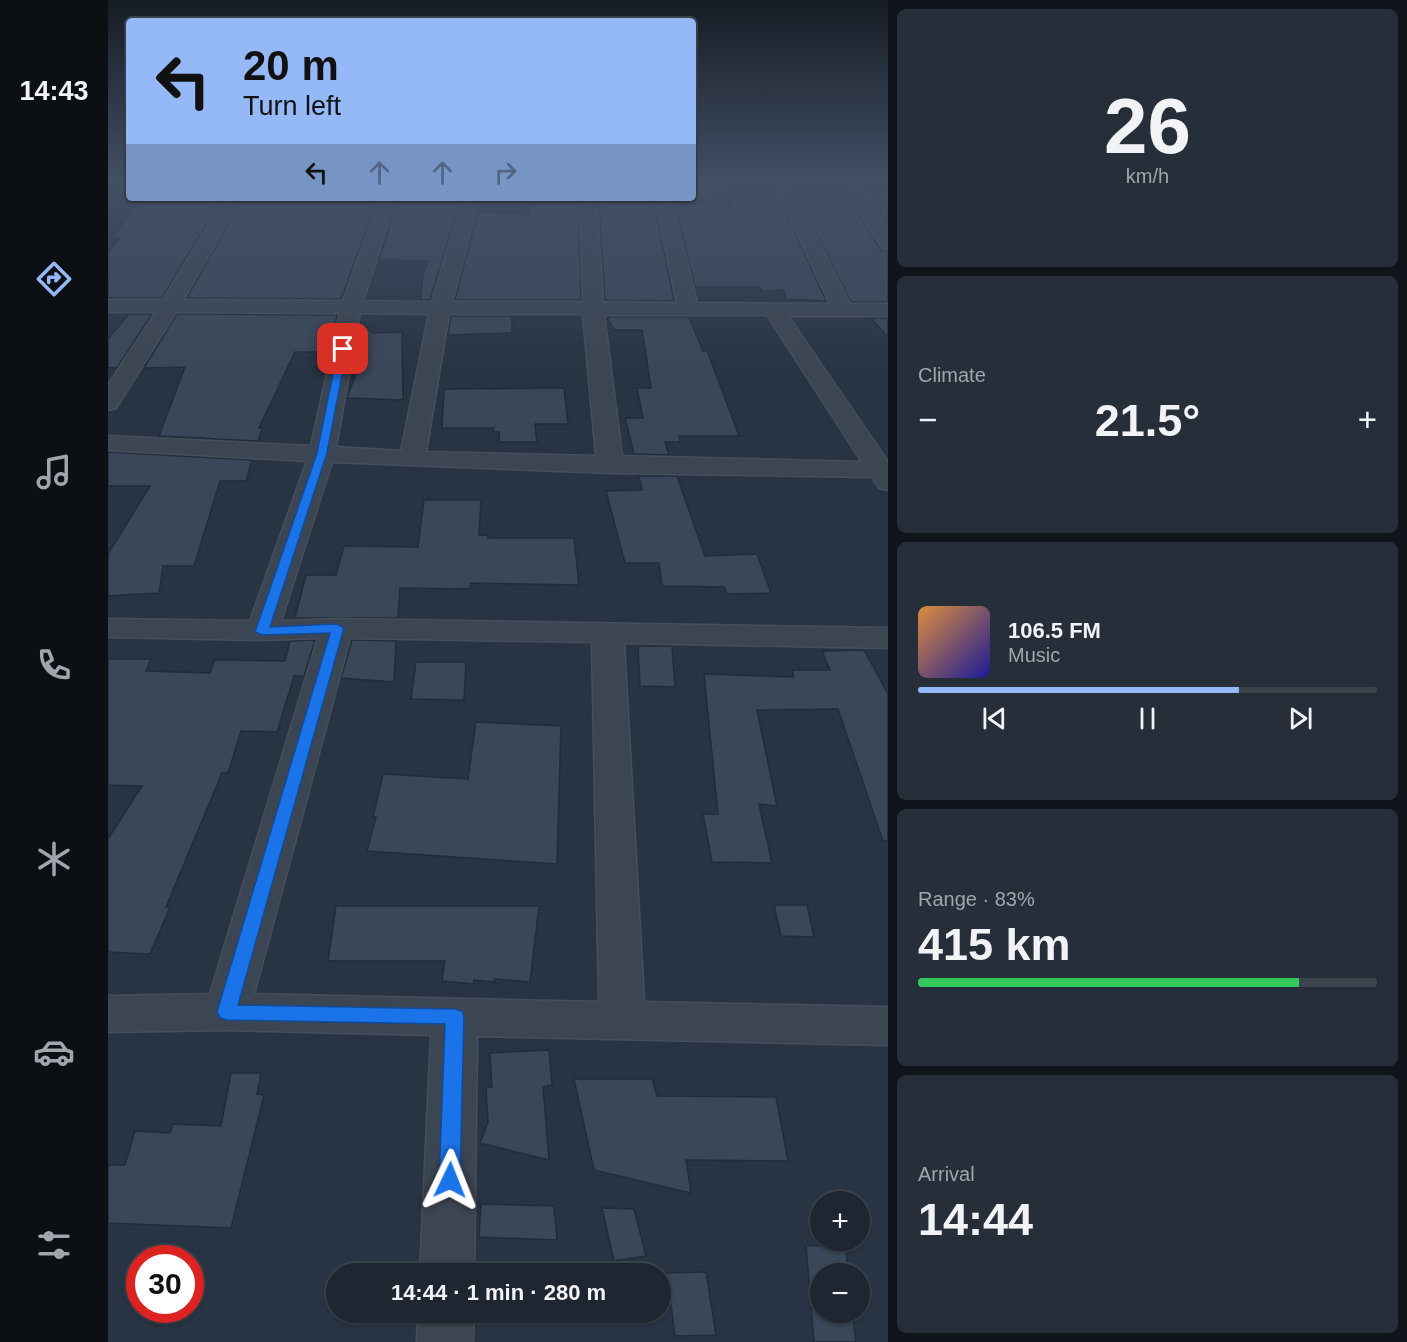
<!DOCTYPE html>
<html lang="en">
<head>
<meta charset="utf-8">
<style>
  body { margin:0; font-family:Helvetica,sans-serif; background:#262e3a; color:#f1f3f6; height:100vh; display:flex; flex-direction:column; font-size:22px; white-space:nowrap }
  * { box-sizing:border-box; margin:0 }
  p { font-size:20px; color:#a1a5ac }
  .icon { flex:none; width:33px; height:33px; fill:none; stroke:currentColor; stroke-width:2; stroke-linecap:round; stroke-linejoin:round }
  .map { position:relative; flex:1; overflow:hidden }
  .sheet { display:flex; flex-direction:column; gap:9px; padding:9px; background:#10151c; width:519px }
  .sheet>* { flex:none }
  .hud { position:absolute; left:18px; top:18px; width:570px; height:183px; border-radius:6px; box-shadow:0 2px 4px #0004,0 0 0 2px #3c434d; background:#94b9f6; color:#111; overflow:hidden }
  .fabs { position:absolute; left:702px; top:1191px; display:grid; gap:12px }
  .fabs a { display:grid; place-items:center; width:60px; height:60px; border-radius:50%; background:#1e2632; box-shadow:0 2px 4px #0004,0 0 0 2px #3c434d; font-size:30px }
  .speed { position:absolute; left:18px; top:1245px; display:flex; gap:12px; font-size:30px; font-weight:700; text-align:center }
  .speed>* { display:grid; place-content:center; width:78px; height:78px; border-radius:50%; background:#1e2632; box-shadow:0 2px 4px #0004,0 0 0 2px #3c434d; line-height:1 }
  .speed .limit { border:9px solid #d22; background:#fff; color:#111 }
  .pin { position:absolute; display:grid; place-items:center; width:51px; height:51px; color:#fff; margin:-26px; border-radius:12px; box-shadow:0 3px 9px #0006 }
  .me { position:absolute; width:66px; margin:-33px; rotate:2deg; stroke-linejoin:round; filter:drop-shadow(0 0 4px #0008) }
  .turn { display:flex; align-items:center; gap:21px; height:126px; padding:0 18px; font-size:27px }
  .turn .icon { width:78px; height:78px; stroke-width:2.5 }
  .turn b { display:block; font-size:42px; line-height:51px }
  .lanes { display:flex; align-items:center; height:57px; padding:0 18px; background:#0003; justify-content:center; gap:30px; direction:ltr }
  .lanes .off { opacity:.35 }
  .big { font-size:45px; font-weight:700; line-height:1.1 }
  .sheet .card { flex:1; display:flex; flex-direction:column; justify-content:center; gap:9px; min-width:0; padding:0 21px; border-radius:9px; background:#262e3a }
  .sheet .dial { align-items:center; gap:0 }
  .dial b { font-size:78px; line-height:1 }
  .song { display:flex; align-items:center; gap:18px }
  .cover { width:72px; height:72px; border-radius:9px; background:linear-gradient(135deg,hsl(30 70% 55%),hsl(240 70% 35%)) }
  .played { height:6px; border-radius:3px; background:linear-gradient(90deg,#94b9f6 70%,#3c434d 70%) }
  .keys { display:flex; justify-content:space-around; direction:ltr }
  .heat { display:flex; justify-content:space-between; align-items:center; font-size:33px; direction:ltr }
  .charge { height:9px; border-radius:4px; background:linear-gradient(90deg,#34c759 83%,#3c434d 0) }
  .trip { position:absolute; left:218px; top:1263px; width:345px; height:60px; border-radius:30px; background:#1e2632; box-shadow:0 2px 4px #0004,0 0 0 2px #3c434d; font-weight:700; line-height:60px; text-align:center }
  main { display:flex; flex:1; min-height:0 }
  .menu { display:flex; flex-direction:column; width:108px; justify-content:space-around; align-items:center; background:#0c0f14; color:#a1a5ac }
  .menu .icon { width:42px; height:42px }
  .menu .current { color:#94b9f6 }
  .menu b { font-size:27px; color:#f1f3f6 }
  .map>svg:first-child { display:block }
</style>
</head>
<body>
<main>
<nav class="menu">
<b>14:43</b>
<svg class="icon current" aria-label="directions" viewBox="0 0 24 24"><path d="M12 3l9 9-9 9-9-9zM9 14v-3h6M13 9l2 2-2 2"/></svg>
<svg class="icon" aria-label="music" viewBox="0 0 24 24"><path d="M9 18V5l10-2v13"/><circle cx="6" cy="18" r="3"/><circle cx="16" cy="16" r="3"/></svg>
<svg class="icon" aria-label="phone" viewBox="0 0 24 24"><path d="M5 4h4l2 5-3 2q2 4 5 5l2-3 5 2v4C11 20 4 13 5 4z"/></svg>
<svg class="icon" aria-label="climate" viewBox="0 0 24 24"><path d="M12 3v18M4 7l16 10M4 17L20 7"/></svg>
<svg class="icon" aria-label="car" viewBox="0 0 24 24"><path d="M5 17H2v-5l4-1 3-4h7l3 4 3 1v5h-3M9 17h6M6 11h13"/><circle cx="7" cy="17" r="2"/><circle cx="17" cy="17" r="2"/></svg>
<svg class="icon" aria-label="filters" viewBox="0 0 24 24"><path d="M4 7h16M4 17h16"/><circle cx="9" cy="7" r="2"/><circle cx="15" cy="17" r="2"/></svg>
</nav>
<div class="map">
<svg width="780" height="1342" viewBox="0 0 780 1342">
  <rect width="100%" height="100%" fill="#283343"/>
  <g fill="#3a4758" stroke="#222c3a" stroke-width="1.5">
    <path d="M612,183H664L718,301L678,299L676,290L654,291L651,287H587L567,204L623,207Z"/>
    <path d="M684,183H732L772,249L780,251V302H743Z"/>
    <path d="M752,183H780V226Z"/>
    <path d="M33,198H114L54,298H0V252L12,238H4Z"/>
    <path d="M135,198H270L233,299L79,298Z"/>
    <path d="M290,198H353L322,300H313L315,275L320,261L271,260Z"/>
    <path d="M503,198H545L566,301L497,300L491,202H493L492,199Z"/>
    <path d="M429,200L470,201L473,300H347L370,212L420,214L423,202H428Z"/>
    <path d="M21,314H44L9,368H0V339Z"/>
    <path d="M69,314L229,315L221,352H187L151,428H154L150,441L51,436L77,367L36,368Z"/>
    <path d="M343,316H404V333L340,335Z"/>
    <path d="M499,317H581L595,351L599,350L631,436H571L572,442H557L561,455L526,454L517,418H535L529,388H543L534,330H506Z"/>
    <path d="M763,318H780V337Z"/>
    <path d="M253,321L264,333L294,332L295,400L239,398L256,352H247Z"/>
    <path d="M456,388L460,424H427L429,442H391V432H385L386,428H334L336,389Z"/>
    <path d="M0,452L144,460L138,481H112L86,566H55L51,593L0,596V554L42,486H0Z"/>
    <path d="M531,476H569L597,556L649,554L663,593L619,594L616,587L554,586L551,563H517L498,491L534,490Z"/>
    <path d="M316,500H373L371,535H380V538H466L471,585L363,583L362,589L292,588L290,618H187L198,575H228L236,546L310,547Z"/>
    <path d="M207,640L196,676H186L169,732L133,731L120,773H114L58,907H62L42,954L0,952V839L34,786L0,785V659H43L38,671L102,673L107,660L177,661L182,641Z"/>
    <path d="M244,640L288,641L286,682L233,678Z"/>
    <path d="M530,646H564L567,687L532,686Z"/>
    <path d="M756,650L780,694V840L775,841L730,709L649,710L669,806L651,804L664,863L604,862L595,814H610L596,674L686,677L684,670H722L714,651Z"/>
    <path d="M308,662H358L356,700L303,699Z"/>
    <path d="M368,722L453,726L449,864L259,851L268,817H265L275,774L360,779Z"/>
    <path d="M666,905H699L706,937L673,936Z"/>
    <path d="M228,906H431L422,982L387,979L386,982L366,980V984L334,981L337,961H220Z"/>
    <path d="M441,1050L444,1085L435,1087L441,1160L372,1143L380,1122L378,1088L384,1087L382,1053Z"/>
    <path d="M123,1073H153L149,1094L156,1095L123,1228L0,1223V1165H17L27,1131L62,1133L65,1124L113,1126Z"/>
    <path d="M466,1079H544L549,1096L668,1097L680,1161L578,1160L583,1193L486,1170Z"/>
    <path d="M373,1204L446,1206L449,1240L371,1237Z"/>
    <path d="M494,1208L526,1209L538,1256L506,1261Z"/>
    <path d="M698,1245L738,1248L740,1274H712V1312H744L748,1342H706Z"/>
    <path d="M598,1272L608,1335L567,1336L559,1273Z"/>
  </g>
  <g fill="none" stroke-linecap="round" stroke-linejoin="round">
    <defs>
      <g id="minor">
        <path d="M587,183H603L606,194L604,197H592Z"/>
        <path d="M666,183H682L742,304H780V316H680L780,462V490L771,488L764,477L502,473L224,462L173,621L229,619L780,628V648L516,643L536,1002L780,1007V1045L369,1036L366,1274H312L323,1035L119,1030L0,1032V996L102,994L210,638L154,640L0,637V619L142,621L199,461L0,450V436L203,446L232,313L68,312L8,408L0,410V385L48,312H0V300H55L117,198H133L75,300L235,301L272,198H288L255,301L324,302L355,198H371L344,302H475L472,198H488L495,302L569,303L547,198H563L589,303L722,304ZM252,313L321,314L293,451L228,447ZM341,314H475L488,456L318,452ZM496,315H659L754,462L514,456ZM242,638L484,642L491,1002L146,994Z"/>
        <path d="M734,183H750L780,230V249L774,248Z"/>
        <path d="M310,1312H366L365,1342H309Z"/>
      </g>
    </defs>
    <use href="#minor" stroke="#464e5c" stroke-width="3"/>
    <use href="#minor" fill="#3c4552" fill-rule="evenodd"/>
  </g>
  <linearGradient id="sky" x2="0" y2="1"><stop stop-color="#161c25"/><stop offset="0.49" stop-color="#425066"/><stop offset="1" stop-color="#425066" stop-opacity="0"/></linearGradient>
  <rect width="780" height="370" fill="url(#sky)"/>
  <path fill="#1a73e8" stroke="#114b97" stroke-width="1.5" d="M235,346L239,349L219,453L162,627L229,624L236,628L130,1005L347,1009L354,1011L356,1016L352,1180L349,1187L342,1190L334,1187L331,1180L337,1024L118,1020L112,1018L109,1012L222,633L154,635L147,632L209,453L230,349Z"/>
</svg>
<div class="fabs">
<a>+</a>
<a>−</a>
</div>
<div class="speed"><div class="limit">30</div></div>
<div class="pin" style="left:235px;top:349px;background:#d93025"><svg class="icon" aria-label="arrive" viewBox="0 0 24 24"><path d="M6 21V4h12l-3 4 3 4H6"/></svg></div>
<svg class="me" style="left:342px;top:1180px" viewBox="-20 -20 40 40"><path d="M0-17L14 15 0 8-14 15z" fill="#1a73e8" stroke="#fff" stroke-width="4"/></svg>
<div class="trip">14:44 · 1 min · 280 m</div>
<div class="hud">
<div class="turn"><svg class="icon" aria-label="left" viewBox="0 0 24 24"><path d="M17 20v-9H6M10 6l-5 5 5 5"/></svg><div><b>20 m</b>Turn left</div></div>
<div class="lanes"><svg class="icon" aria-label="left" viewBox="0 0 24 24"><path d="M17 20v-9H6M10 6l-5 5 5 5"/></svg><svg class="icon off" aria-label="ahead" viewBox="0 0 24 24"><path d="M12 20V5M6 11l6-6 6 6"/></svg><svg class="icon off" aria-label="ahead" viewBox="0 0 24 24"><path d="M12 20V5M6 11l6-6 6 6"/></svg><svg class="icon off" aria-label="right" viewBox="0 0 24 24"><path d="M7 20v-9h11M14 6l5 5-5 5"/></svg></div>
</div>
</div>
<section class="sheet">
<div class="card dial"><b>26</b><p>km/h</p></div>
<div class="card"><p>Climate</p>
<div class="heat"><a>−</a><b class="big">21.5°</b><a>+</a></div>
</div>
<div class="card">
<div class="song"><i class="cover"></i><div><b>106.5 FM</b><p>Music</p></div></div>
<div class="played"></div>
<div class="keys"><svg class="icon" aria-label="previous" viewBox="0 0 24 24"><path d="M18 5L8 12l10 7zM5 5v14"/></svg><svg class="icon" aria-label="pause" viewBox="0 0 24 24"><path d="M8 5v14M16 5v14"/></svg><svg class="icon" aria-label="next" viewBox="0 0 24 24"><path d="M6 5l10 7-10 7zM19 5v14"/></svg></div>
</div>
<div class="card"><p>Range · 83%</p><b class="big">415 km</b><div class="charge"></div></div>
<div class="card"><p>Arrival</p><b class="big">14:44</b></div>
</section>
</main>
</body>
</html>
